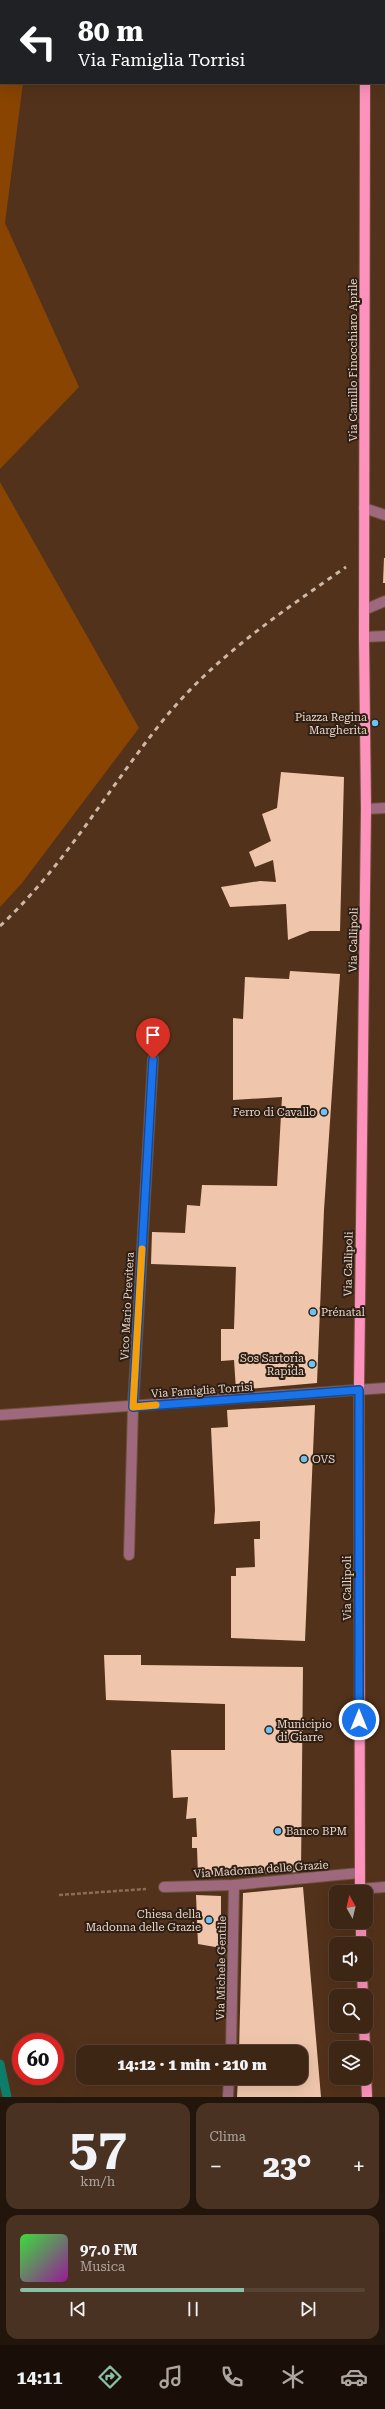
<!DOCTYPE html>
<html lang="it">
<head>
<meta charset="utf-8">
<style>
  body { margin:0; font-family:"Roboto Serif",serif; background:#493222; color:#f1f3f6; height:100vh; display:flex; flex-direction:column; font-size:15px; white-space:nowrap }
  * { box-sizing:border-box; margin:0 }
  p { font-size:13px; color:#ada5a0 }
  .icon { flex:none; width:22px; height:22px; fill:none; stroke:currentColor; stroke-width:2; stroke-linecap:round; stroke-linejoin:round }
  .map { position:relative; height:2097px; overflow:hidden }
  .drawer { display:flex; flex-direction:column; gap:6px; padding:6px; background:#22150b; flex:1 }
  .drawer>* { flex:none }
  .top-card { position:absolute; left:0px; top:0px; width:385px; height:84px; box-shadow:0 4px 16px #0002,0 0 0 1px #574334; background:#202124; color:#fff; overflow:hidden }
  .needle { width:26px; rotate:352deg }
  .tools { position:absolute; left:329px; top:1885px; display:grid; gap:8px }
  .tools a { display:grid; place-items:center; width:44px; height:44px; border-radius:8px; background:#3e2614; box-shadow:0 4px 16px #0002,0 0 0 1px #574334; font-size:20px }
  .speed { position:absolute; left:12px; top:2033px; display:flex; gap:8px; font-size:20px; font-weight:700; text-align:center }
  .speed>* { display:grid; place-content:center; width:52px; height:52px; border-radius:50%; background:#3e2614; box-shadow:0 4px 16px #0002,0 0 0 1px #574334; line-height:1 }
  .speed .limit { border:6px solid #d22; background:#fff; color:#111 }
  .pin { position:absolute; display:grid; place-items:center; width:34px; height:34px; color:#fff; margin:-41px -17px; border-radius:50% 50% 50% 0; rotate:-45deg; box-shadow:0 0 4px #0007 }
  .pin .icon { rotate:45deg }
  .me { position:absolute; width:44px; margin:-22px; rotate:0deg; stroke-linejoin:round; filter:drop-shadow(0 0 3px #0008) }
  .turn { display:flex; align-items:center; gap:14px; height:84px; padding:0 12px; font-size:18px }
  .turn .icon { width:52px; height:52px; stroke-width:2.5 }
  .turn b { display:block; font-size:28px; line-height:34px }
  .big { font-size:30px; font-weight:800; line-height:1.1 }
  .drawer .card { flex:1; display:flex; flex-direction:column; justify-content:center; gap:6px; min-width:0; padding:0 14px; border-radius:12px; background:#493222 }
  .drawer .dial { align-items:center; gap:0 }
  .dial b { font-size:52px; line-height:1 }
  .song { display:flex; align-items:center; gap:12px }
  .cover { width:48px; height:48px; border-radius:6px; background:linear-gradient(135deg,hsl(120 70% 55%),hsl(300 70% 35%)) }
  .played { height:4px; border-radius:2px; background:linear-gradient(90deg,#8abfa5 65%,#574334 65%) }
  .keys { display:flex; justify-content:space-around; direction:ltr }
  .heat { display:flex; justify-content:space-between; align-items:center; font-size:22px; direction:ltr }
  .drawer .tiles { flex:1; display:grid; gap:6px; grid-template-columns:1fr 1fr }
  .card:last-child { grid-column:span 2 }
  .trip { position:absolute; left:76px; top:2045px; width:232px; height:40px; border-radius:12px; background:#3e2614; box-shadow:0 4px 16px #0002,0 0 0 1px #574334; font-weight:800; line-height:40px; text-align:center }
  .menu { display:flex; height:64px; justify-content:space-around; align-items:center; background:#190f08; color:#ada5a0 }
  .menu .icon { width:28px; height:28px }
  .menu .on { color:#8abfa5 }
  .menu b { font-size:18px; color:#f1f3f6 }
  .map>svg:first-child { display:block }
</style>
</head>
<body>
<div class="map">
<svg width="385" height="2097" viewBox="0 0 385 2097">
  <rect width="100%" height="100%" fill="#53321b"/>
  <g fill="#840">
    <path d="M0,0H34L1,1V83H23L5,223L79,387L0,469Z"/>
    <path d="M0,482L139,728L22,883L0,907Z"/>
  </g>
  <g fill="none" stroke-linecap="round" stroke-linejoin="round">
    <path stroke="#0d7e6a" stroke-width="9" d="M0,2064L7,2097"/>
  </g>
  <g fill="#efc6ab">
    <path d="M384,558H385V583H383Z"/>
    <path d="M281,772L344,777L340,931H310L288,940L286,904L230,907L221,887L260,881L276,882L273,860L255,867L249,852L271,841L262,814L277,808Z"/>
    <path d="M290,971L340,974L324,1210L317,1383L236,1390L234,1360L221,1361V1329H234L236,1267L151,1264L152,1232L185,1233L187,1205L200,1206L202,1185L277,1186L282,1097L233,1100V1018L243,1019L245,977L289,979Z"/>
    <path d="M315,1405L305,1641L231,1638V1576H236V1568L255,1567L254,1539H260V1521L214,1524L215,1510L211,1428L228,1427L227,1410Z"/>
    <path d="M104,1655H141V1665L303,1667L301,1872L198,1876L197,1848H192V1837H197L196,1818L186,1819L188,1797L173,1798L171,1750H225V1704L106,1700Z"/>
    <path d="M303,1887L321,2097H237L238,2078H301V2052H239L243,1893Z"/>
    <path d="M196,1895L221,1896V1948L198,1944Z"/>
  </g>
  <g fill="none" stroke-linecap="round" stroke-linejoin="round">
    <defs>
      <g id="minor">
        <path d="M364,508L385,515"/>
        <path d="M364,610L385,601"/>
        <path d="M364,637L385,636"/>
        <path d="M366,809L385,808"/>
        <path d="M0,1415L385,1388"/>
        <path d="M129,1555L133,1407L153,1059"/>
        <path d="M164,1887L234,1885L359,1873"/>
        <path d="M359,1889L385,1887"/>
        <path d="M231,2052L234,1885"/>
        <path d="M228,2097L229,2078"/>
      </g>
      <g id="major">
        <path d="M365,1V0"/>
        <path d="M360,1892L359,1390L366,809L364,637L365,83"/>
        <path d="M361,1922V1944"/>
        <path d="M362,1974L363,1996"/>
        <path d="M364,2026L365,2048"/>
        <path d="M366,2073L367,2097"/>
      </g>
    </defs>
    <use href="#minor" stroke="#6e503a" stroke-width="12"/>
    <use href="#major" stroke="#6e503a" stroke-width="12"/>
    <path stroke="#896d59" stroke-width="2.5" stroke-dasharray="4 2" stroke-linecap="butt" d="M59,1895L146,1889"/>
    <use href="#minor" stroke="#9e697d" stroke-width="10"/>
    <use href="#major" stroke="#fd92bd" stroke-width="10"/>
    <path stroke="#ceb7a7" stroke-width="3" stroke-dasharray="5 5" stroke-linecap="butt" d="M0,926C67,864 111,783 169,713C219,654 283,611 346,567"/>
  </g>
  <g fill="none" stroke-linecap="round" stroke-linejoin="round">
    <defs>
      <path id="route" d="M153,1059L133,1407L359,1390V1720"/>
    </defs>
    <use href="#route" stroke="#114b97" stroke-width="10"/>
    <use href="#route" stroke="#1a73e8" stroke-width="7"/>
    <path stroke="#f59e0b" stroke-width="7" d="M142,1249L133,1407L156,1405"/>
  </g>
  <g fill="#6dc2f3" stroke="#2e1f14" stroke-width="1.5">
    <circle cx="375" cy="723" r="4"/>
    <circle cx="324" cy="1112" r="4"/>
    <circle cx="313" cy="1312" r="4"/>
    <circle cx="312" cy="1364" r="4"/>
    <circle cx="304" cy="1459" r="4"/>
    <circle cx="269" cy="1730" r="4"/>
    <circle cx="278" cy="1831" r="4"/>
    <circle cx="209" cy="1920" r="4"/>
  </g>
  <g text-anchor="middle" stroke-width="4" stroke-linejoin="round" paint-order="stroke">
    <g font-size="11" fill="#ebd6c8" stroke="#2e1f14">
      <text transform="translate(353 360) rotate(-90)" y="4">Via Camillo Finocchiaro Aprile</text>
      <text transform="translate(353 940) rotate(-89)" y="4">Via Callipoli</text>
      <text transform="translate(348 1264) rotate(-89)" y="4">Via Callipoli</text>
      <text transform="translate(127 1306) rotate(-87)" y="4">Vico Mario Previtera</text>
      <text transform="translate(202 1390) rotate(-4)" y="4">Via Famiglia Torrisi</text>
      <text transform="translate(347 1588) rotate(-90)" y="4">Via Callipoli</text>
      <text transform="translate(261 1869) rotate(-4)" y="4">Via Madonna delle Grazie</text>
      <text transform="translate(221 1968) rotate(-89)" y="4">Via Michele Gentile</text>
    </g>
    <g font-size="11" fill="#ebd6c8" stroke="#2e1f14" text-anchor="end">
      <text x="367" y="721">Piazza Regina<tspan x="367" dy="13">Margherita</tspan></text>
      <text x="316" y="1116">Ferro di Cavallo</text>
      <text x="321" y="1316" text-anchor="start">Prénatal</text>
      <text x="304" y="1362">Sos Sartoria<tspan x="304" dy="13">Rapida</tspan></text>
      <text x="312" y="1463" text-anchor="start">OVS</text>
      <text x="277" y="1728" text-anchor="start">Municipio<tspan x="277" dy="13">di Giarre</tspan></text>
      <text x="286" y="1835" text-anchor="start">Banco BPM</text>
      <text x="201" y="1918">Chiesa della<tspan x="201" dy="13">Madonna delle Grazie</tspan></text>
    </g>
  </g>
</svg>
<div class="tools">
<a><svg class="needle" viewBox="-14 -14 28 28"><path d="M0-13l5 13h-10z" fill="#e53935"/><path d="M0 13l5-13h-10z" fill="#ada5a0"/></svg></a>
<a><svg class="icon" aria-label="sound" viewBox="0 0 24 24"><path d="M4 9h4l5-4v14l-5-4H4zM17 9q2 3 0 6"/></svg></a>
<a><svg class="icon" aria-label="search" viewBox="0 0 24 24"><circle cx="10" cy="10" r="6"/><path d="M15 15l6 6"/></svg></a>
<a><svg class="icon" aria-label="layers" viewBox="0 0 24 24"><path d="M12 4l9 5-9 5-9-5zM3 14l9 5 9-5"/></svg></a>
</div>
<div class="speed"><div class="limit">60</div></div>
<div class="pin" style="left:153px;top:1059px;background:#d93025"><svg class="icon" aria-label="arrive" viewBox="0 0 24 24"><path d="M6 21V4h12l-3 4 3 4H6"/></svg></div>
<svg class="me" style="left:359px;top:1720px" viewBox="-20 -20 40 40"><circle r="17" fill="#1a73e8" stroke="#fff" stroke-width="3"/><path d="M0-11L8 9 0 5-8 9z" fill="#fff"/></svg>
<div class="trip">14:12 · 1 min · 210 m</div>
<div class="top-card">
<div class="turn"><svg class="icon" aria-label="left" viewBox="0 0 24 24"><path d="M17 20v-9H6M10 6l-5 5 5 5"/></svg><div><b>80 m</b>Via Famiglia Torrisi</div></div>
</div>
</div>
<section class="drawer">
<div class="tiles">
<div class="card dial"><b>57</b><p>km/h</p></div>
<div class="card"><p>Clima</p>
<div class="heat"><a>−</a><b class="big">23°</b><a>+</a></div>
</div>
<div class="card">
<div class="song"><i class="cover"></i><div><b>97.0 FM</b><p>Musica</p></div></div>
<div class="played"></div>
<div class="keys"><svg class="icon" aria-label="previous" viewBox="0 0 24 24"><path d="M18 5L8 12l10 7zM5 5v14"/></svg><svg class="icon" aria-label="pause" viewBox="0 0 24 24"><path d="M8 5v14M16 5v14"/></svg><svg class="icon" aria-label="next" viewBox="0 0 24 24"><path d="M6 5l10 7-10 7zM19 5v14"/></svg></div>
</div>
</div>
</section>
<nav class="menu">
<b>14:11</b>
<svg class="icon on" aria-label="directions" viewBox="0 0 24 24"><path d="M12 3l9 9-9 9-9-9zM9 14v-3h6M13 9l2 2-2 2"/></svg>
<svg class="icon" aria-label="music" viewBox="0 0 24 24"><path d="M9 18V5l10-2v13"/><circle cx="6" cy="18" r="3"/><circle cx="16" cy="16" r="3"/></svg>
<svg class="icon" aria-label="phone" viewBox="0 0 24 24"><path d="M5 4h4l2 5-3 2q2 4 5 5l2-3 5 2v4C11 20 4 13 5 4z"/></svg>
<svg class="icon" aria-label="climate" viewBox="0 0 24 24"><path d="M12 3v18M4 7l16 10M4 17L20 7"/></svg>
<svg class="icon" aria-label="car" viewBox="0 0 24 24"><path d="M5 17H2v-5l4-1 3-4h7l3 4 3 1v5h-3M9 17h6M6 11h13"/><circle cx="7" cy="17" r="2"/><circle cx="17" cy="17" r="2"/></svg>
</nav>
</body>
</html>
